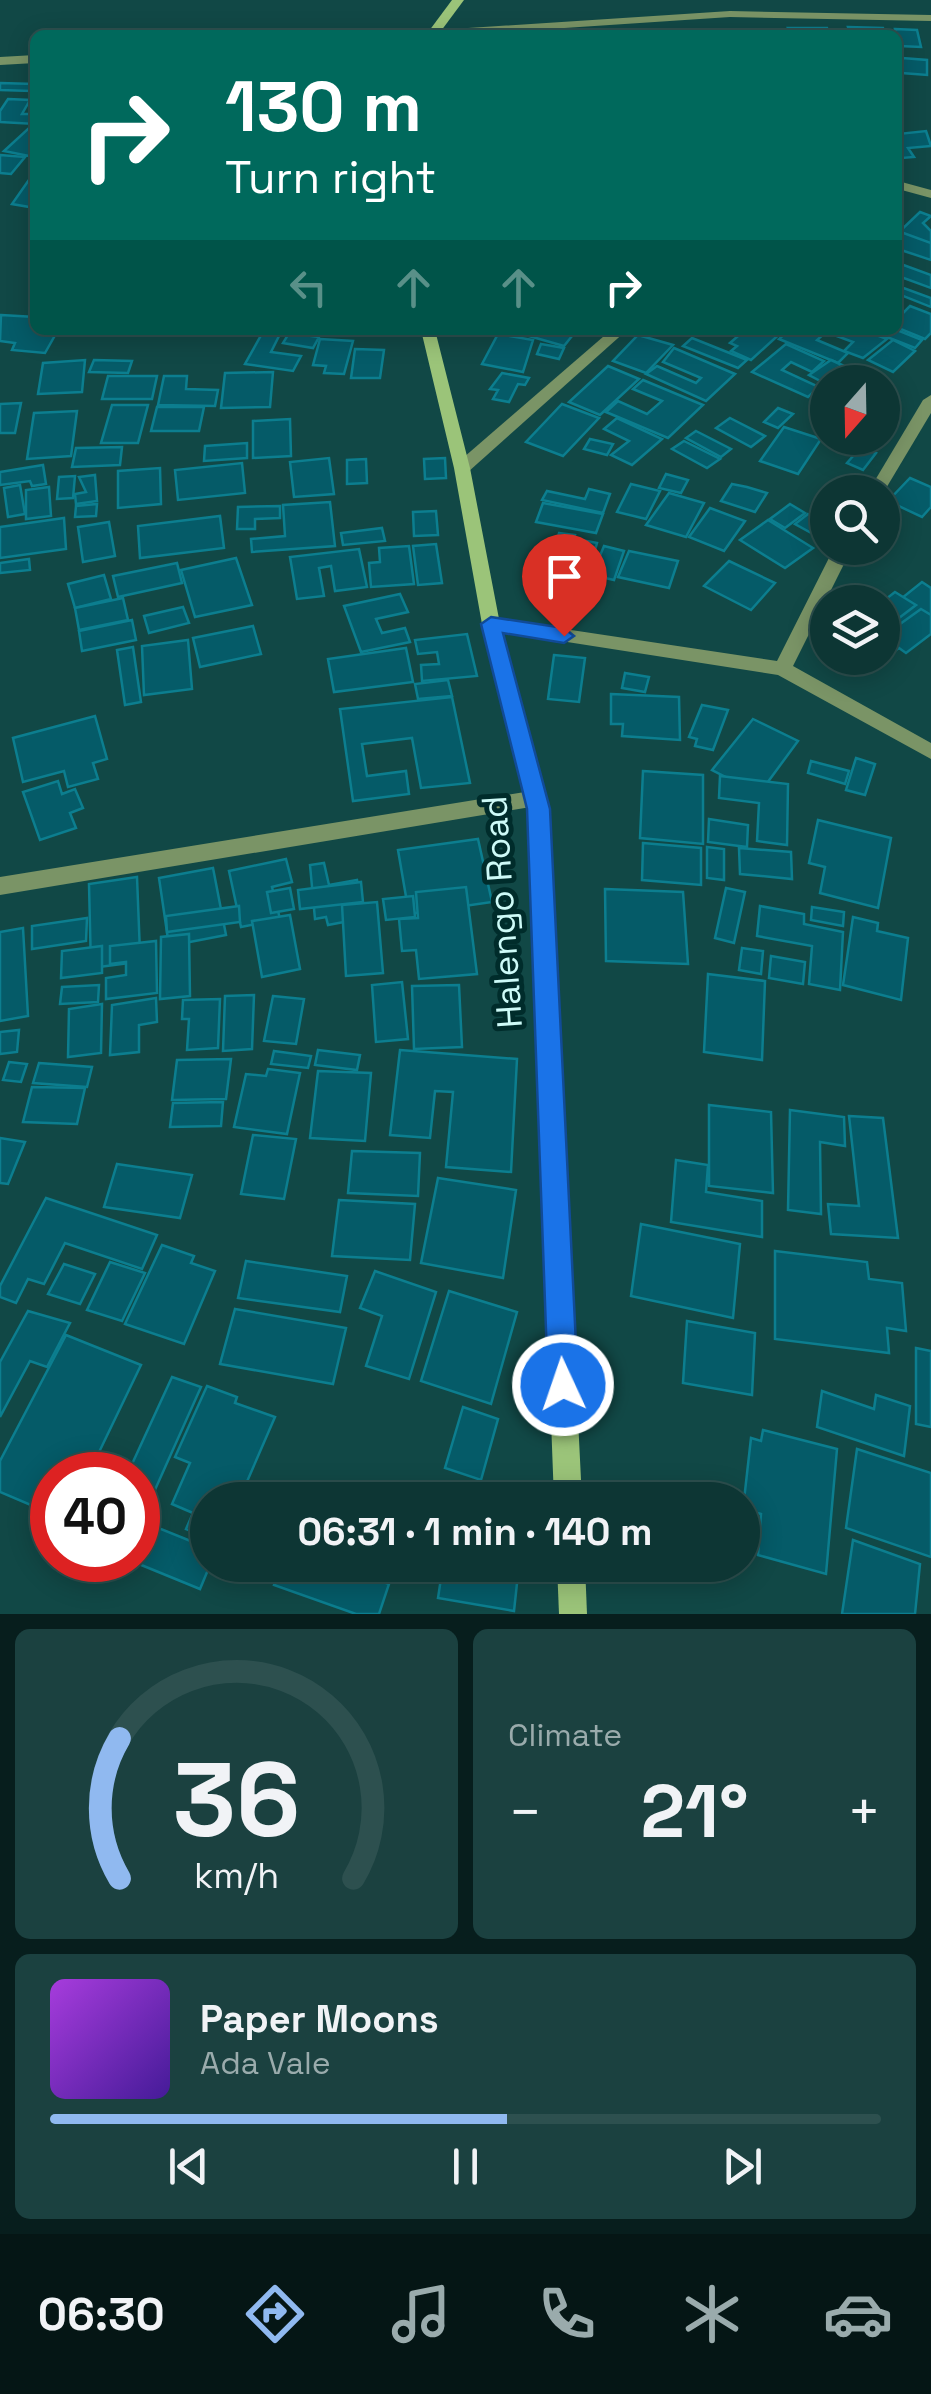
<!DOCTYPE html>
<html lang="en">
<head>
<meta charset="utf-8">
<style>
  body { margin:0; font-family:"Space Grotesk",sans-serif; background:#1b4140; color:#f1f3f6; height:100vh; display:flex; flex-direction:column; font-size:38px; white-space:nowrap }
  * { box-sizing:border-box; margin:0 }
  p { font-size:32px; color:#9aabac }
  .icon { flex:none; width:55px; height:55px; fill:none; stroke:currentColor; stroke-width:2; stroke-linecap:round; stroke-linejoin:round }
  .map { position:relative; height:1614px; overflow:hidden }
  .sheet { display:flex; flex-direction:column; gap:15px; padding:15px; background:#071e1d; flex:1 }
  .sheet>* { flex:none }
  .hud { position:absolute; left:30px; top:30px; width:872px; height:305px; border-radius:15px; box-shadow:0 5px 25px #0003,0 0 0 2px #2d504f; background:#00695c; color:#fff; overflow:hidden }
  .needle { width:65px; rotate:200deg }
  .tools { position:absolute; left:810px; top:365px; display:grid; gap:20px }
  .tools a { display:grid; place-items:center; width:90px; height:90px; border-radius:50%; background:#0d3634; box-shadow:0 5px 25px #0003,0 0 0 2px #2d504f; font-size:50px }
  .speed { position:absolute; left:30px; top:1452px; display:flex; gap:20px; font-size:50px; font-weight:700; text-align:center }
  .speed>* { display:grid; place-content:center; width:130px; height:130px; border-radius:50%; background:#0d3634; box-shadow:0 5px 25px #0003,0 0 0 2px #2d504f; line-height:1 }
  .speed .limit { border:15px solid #d22; background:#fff; color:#111 }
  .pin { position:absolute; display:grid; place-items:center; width:85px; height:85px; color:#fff; margin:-102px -42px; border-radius:50% 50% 50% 0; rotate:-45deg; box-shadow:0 0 10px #0007 }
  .pin .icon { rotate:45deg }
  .me { position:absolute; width:110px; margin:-55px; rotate:357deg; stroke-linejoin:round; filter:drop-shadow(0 0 8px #0008) }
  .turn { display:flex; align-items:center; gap:35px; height:210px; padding:0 30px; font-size:45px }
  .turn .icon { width:130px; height:130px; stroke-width:2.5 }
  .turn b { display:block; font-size:70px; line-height:85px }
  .lanes { display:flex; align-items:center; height:95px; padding:0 30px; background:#0003; justify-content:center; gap:50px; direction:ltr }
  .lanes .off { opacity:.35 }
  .big { font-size:75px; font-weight:700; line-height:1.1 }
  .sheet .widget { flex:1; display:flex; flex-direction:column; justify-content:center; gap:15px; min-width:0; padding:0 35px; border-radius:15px; background:#1b4140 }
  .sheet .dial { align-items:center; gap:0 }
  .dial svg { height:260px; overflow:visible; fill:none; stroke:#2d504f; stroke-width:7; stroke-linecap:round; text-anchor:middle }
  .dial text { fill:#f1f3f6; stroke:none }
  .song { display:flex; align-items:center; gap:30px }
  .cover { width:120px; height:120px; border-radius:15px; background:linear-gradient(135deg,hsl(280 70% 55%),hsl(260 70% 35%)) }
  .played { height:10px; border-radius:5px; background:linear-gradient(90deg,#90b9f0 55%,#2d504f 55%) }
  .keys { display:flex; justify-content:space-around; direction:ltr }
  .heat { display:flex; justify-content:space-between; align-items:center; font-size:55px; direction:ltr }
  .sheet .tiles { flex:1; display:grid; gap:15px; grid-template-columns:1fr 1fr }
  .widget:last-child { grid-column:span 2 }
  .trip { position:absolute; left:190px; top:1482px; width:570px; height:100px; border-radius:50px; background:#0d3634; box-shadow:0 5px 25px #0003,0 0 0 2px #2d504f; font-weight:700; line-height:100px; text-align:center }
  .menu { display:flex; height:160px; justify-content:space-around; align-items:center; background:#051615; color:#9aabac }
  .menu .icon { width:70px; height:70px }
  .menu .on { color:#90b9f0 }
  .menu b { font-size:45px; color:#f1f3f6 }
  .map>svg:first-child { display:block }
</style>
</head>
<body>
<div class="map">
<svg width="931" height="1614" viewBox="0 0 931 1614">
  <rect width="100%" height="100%" fill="#114846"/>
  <g fill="#055b68" stroke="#0c7e8f" stroke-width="2.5">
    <path d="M848,27L883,28L886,35H851Z"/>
    <path d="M788,28H827L830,35H791Z"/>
    <path d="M895,29L917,30L921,47L899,46Z"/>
    <path d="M902,58L927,60V75L902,73Z"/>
    <path d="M0,83L34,84L31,91L0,90Z"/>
    <path d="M8,99L30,100L22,114H35V124L0,122V111Z"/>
    <path d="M29,128L35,129L34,157L4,151Z"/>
    <path d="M926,131L931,146L908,148L914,157L902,158L898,134Z"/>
    <path d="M0,155L25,157L11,174L0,173Z"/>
    <path d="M31,177L35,178V208L12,204Z"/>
    <path d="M920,212L931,216L923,223L931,231V259L898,247V233Z"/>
    <path d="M898,231L931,243V260L898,249Z"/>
    <path d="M898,263L931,275V288L901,277L898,280Z"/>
    <path d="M898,286L931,298V307L898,294Z"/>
    <path d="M910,306L931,314V333L925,339L898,328V318Z"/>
    <path d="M1,315L35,317V330H58L45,353L12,350L15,343L0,341Z"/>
    <path d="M264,330L281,332L271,352L301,356L293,371L245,364Z"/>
    <path d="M534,330H550L572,336L564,346L529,336Z"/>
    <path d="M745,330H784L751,360L731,351L737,346L730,343Z"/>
    <path d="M789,330H863L887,339L863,358L844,351L853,342L826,332L817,340L848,353L838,363L779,339Z"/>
    <path d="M869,330H897L922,340L915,348Z"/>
    <path d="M289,333L319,337L313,348L283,343Z"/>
    <path d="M498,334L533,340L523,372L482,364Z"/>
    <path d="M638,335L673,345L646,373L613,361Z"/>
    <path d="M692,338L747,360L738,368L683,346Z"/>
    <path d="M320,339L353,341L344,374L324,373L326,366L313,365Z"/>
    <path d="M893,340L915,351L893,372L868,360Z"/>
    <path d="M541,344L564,348L559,359L537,354Z"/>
    <path d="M786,344L824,361L812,372L791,362L782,370L819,387L808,397L752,372Z"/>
    <path d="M674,348L735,374L706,401L646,374L657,366L696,383L701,378L663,362Z"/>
    <path d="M355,349L384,350L380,378H351Z"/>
    <path d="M85,360L82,392L38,394L43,363Z"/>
    <path d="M94,360L132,361L128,373L89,372Z"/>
    <path d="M831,360L842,365L834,370L848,377L854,372L875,382L844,380L828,382V391L821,387L826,384L809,375Z"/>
    <path d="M608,366L639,379L600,415L569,402Z"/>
    <path d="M273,372L270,407L221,408L225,373Z"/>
    <path d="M502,373L529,378L525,385L518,384L509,402L493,399L498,390L490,389Z"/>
    <path d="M108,376H157L152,399H102Z"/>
    <path d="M164,376H187L186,389L218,390L215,406L158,405Z"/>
    <path d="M643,380L703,405L668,438L606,412L618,401L647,414L662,401L633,389Z"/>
    <path d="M21,403L15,433H0V404Z"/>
    <path d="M562,404L599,418L563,456L526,442Z"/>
    <path d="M112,405H148L138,443H101Z"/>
    <path d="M157,407H204L199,431H151Z"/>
    <path d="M778,408L793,414L778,428L764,422Z"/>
    <path d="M77,411L71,456L27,459L34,413Z"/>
    <path d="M617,418L662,439L632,465L611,455L629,441L604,429Z"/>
    <path d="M730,418L765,436L751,447L716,428Z"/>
    <path d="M290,419L291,456L253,458V421Z"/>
    <path d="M784,427L821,439L798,474L760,461Z"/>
    <path d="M696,431L731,449L721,457L686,438Z"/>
    <path d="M590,439L613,444L607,455L584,449Z"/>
    <path d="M684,441L720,459L707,468L672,449Z"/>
    <path d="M247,443V458L204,461L205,446Z"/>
    <path d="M122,447L120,465L72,467L76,448Z"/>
    <path d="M861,447L876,453L863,470L847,463Z"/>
    <path d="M329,458L334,494L294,497L290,462Z"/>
    <path d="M445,458L446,478L425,479L424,459Z"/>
    <path d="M366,459L367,483L347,484V460Z"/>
    <path d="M242,463L245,493L178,500L175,470Z"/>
    <path d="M43,465L46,484L32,486L30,481L0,485V472Z"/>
    <path d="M160,468L161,504L118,508V471Z"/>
    <path d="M666,474L688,480L681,493L659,488Z"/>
    <path d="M95,475L97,501L76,504L75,494L86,492L79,477Z"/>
    <path d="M75,476L73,498L57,499L59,477Z"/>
    <path d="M910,478L931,487V507L922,517L888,501Z"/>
    <path d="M631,484L660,491L646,519L617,512Z"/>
    <path d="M732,484L747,487L767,493L755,512L721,501Z"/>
    <path d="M20,485L25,514L8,517L4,488Z"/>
    <path d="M49,487L51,516L26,519V490Z"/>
    <path d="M589,489L610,494L603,513L542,500L547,491L585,499Z"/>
    <path d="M669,493L704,503L686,537L646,525Z"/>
    <path d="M330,502L335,546L252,552L251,539L285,536L283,505Z"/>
    <path d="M543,503L603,514L596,533L536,522Z"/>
    <path d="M97,504L96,516L75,517L76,506Z"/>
    <path d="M790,504L805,513L785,528L770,519Z"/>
    <path d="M280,506V518L255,519V529H237L238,507Z"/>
    <path d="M710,508L745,521L724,551L689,537Z"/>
    <path d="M436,511L438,535L414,536L413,512Z"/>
    <path d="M808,514L828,524L815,535L795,524Z"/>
    <path d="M220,516L224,548L140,558L138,526Z"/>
    <path d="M64,518L66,549L0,558V527Z"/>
    <path d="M768,520L813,548L785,568L740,540Z"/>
    <path d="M109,522L115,556L83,562L78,527Z"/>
    <path d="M382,528L385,541L343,545L341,533Z"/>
    <path d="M559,533L575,535L563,577L547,575Z"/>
    <path d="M576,539L597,543L586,583L564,579Z"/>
    <path d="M436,544L442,583L418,585L413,546Z"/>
    <path d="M409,546L414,584L371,587L369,563L380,562L379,548Z"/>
    <path d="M604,546L624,551L614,580L592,575Z"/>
    <path d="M359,549L367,587L335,591L331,566L319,568L324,596L297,599L290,557Z"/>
    <path d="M629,551L678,561L669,588L618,577Z"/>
    <path d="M236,558L252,605L195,617L181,570Z"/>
    <path d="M29,559L30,570L0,573V563Z"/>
    <path d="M729,561L775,583L751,610L704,586Z"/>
    <path d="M177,563L182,583L118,597L113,576Z"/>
    <path d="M104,575L111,599L75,608L68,584Z"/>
    <path d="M922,582L931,588V622L921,630L906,621L882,640V614Z"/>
    <path d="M895,592L916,605L882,631V602Z"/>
    <path d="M400,594L408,612L376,619L382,633L405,628L410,642L361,652L344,606Z"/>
    <path d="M123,598L128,620L79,630L75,608Z"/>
    <path d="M183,607L189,623L149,633L144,616Z"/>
    <path d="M921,609L931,615V634L906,653L899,648L889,655L882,650V637Z"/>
    <path d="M132,620L136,640L82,651L79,631Z"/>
    <path d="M253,626L261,654L200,667L193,638Z"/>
    <path d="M467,634L477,676L422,681L421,665L439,664L437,652L418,654L415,640Z"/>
    <path d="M188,640L192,689L144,695L142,646Z"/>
    <path d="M133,647L141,702L125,705L117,650Z"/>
    <path d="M406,648L413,682L334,692L328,659Z"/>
    <path d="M554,655L585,658L579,702L548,699Z"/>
    <path d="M625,673L649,677L645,692L622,688Z"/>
    <path d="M448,680L452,696L418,699L415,684Z"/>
    <path d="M611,694L679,697L680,740L622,736L623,724H611Z"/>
    <path d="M452,697L470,783L421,788L412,738L362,744L367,776L406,771L409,794L353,801L340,709Z"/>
    <path d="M702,705L728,710L713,750L695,746L697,739L689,737Z"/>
    <path d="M95,716L107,759L93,763L98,779L68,787L64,771L23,782L13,738Z"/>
    <path d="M753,719L798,741L759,794L712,770Z"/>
    <path d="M856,758L875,764L865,795L846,790Z"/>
    <path d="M811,761L849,771L845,784L808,773Z"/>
    <path d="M643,771L703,775V844L640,838Z"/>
    <path d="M720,776L788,784L787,845L757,841L759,803L719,798Z"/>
    <path d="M58,781L62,794L75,789L83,808L70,813L76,828L40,840L23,792Z"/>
    <path d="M709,819L748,825L747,847L708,842Z"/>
    <path d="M818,820L891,838L878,908L820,893L825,867L809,863Z"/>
    <path d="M478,839L492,902L409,914L398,850Z"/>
    <path d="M643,843L701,848V885L642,880Z"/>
    <path d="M707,847L724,849V880L707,878Z"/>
    <path d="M739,848L791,852L792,879L740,874Z"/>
    <path d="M286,859L292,882L272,887L280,919L241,927L229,871Z"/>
    <path d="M324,863L329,885L357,880L365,918L328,925L326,917L315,919L310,865Z"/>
    <path d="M213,868L226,935L169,946L159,878Z"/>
    <path d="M137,877L140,953L129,955L130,963L91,968L89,884Z"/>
    <path d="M361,882L363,902L300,909L298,890Z"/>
    <path d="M466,887L477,974L419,979L416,950L402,951L399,919L418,918L416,892Z"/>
    <path d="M290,888L294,909L271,913L267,892Z"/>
    <path d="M726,888L745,892L734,943L715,938Z"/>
    <path d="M605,889L683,892L688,964L606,961Z"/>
    <path d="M413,896L415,917L386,920L383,899Z"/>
    <path d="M377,902L383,973L346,976L342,905Z"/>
    <path d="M239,906L240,922L167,932L166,916Z"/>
    <path d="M760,906L804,914V924L843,932L840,990L809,984L812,946L757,936Z"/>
    <path d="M812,907L844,912L843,926L811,920Z"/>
    <path d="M290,915L300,969L262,977L252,921Z"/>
    <path d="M853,917L878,923L877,931L908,938L901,1000L843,985Z"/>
    <path d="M87,918L86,941L32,949V926Z"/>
    <path d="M23,928L28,1016L0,1021V932Z"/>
    <path d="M189,934L190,996L160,999L161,937Z"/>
    <path d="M156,941L157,993L106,999V978L126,975V962L110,964V946Z"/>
    <path d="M102,946V973L61,978L62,951Z"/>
    <path d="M742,948L763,951L761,974L739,970Z"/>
    <path d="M771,956L805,962L803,984L769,978Z"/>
    <path d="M708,974L765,981L762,1060L704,1052Z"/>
    <path d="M402,982L408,1039L376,1042L372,985Z"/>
    <path d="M99,985L98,1002L60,1004L62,987Z"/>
    <path d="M459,985L462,1047L414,1049L412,986Z"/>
    <path d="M254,995L252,1049L223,1051L225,996Z"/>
    <path d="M273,996L304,999L296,1044L264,1041Z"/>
    <path d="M156,998L157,1022L139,1025V1052L110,1055L112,1005Z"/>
    <path d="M220,999L218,1048L187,1050L189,1019H182L183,1000Z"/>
    <path d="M102,1004L101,1053L68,1057L69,1009Z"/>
    <path d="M19,1030L17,1052L0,1054V1032Z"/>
    <path d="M318,1050L360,1055L357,1070L315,1065Z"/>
    <path d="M400,1050L517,1059L511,1172L446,1167L453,1092L435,1091L430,1138L390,1135Z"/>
    <path d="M274,1051L311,1056L308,1068L271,1064Z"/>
    <path d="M231,1059L226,1099L172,1100L177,1060Z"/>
    <path d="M9,1062L27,1064L21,1082L3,1080Z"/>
    <path d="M39,1063L92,1067L87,1087L33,1083Z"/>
    <path d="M268,1069L300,1073L287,1134L234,1127L246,1074L266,1076Z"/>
    <path d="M318,1071L371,1073L365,1141L310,1138Z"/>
    <path d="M32,1087L85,1088L77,1124L23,1122Z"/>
    <path d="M223,1102L221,1126L170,1127L173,1103Z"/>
    <path d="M709,1105L771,1112L773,1193L709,1186Z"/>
    <path d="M790,1110L844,1117L845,1146L820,1142L821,1214L788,1210Z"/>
    <path d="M849,1116L883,1118L898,1238L831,1234L828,1204L859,1206Z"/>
    <path d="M253,1135L296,1139L284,1199L241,1194Z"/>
    <path d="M0,1138L25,1142L8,1184L0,1183Z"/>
    <path d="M352,1151L420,1153L418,1196L348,1193Z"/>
    <path d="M676,1160L708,1165L706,1192L762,1201V1237L671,1222Z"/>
    <path d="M117,1164L192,1175L180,1218L104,1207Z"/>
    <path d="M438,1178L516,1190L503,1278L421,1263Z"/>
    <path d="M46,1198L157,1235L142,1269L65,1243L44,1284L28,1279L16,1303L0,1297V1286Z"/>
    <path d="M339,1200L415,1204L410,1260L332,1256Z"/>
    <path d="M641,1224L740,1244L733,1318L631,1296Z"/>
    <path d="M162,1245L194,1256L191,1263L215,1271L184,1344L125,1324Z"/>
    <path d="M775,1251L867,1262L869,1279L902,1283L906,1331L887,1328L889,1353L775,1339Z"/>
    <path d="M246,1261L347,1276L340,1312L238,1298Z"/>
    <path d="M110,1262L145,1273L122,1321L87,1310Z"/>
    <path d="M64,1264L95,1274L80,1304L48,1294Z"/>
    <path d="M375,1271L436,1292L409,1379L366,1366L382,1316L360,1308Z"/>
    <path d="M449,1291L517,1312L491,1404L421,1381Z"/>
    <path d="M235,1309L346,1328L333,1384L220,1364Z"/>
    <path d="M28,1311L70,1323L47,1367L30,1361L0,1417V1362Z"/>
    <path d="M687,1321L755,1333L752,1395L683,1383Z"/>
    <path d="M66,1335L141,1365L88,1475H52V1514L0,1492V1461Z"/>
    <path d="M916,1348L931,1351V1427L916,1424Z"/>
    <path d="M172,1377L201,1387L141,1521L208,1548L210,1565L200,1589L129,1560H138V1475H127Z"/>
    <path d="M207,1386L237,1397L235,1403L275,1417L239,1500H208V1538L186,1529L193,1513L172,1504L190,1463L175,1457Z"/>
    <path d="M822,1391L874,1409L876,1395L910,1406L904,1456L817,1427Z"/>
    <path d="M463,1407L498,1419L481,1480L445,1468Z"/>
    <path d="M763,1430L837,1449L826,1574L758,1555L761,1514L743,1509L751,1438L761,1441Z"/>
    <path d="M857,1449L931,1473V1557L846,1528Z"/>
    <path d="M453,1486L526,1498V1500H451Z"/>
    <path d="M853,1540L920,1564L915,1614H842Z"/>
    <path d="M282,1565H335L389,1584L379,1614H356L274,1585Z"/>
    <path d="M443,1565H519L514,1611L438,1598Z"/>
  </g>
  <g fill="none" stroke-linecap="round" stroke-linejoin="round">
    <g fill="#7a9466" fill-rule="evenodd">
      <path d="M730,11L931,15V21L730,17L459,35H401L407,32Z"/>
      <path d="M35,55V63L0,65V57Z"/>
      <path d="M898,181L931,190V198L898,189Z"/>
      <path d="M611,330H627L468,472H456V464Z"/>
      <path d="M931,395V413L882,495L868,492L923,400Z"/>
      <path d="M834,548H852L793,666L931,743V759L778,675L491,630L482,624L491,618L777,661Z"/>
      <path d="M537,790L544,792L547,798L544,804L537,806L0,895V877Z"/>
    </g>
    <g fill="#9bc479" fill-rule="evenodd">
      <path d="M452,0H464L438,35H426Z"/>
      <path d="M421,330H435L470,468L500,624L548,809L582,1500H554L528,809L482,624L454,468Z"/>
      <path d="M557,1565H585L587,1614H559Z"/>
    </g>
  </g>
  <path fill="#1a73e8" stroke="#114b97" stroke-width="2.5" d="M491,617L564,628L574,636L564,643L503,633L550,809L578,1385L574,1395L563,1400L552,1395L548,1385L527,809L481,624Z"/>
  <g text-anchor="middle" stroke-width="10" stroke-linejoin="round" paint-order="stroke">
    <g font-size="35" fill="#cefbf8" stroke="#002c2b">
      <text transform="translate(502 912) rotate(-94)" y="12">Halengo Road</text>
    </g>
  </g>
</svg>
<div class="tools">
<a><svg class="needle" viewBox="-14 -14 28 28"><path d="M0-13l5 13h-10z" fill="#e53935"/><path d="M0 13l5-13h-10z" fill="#9aabac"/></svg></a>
<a><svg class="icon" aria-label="search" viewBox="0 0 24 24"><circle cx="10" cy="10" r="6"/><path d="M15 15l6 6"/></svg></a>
<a><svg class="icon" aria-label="layers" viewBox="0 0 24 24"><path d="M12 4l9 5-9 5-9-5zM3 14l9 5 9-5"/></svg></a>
</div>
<div class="speed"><div class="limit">40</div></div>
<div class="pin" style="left:564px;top:636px;background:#d93025"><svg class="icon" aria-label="arrive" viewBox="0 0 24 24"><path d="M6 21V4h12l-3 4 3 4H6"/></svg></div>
<svg class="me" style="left:563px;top:1385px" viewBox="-20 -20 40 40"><circle r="17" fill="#1a73e8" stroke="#fff" stroke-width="3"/><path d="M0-11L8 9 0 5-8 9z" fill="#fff"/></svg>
<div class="trip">06:31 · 1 min · 140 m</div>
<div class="hud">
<div class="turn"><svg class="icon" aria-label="right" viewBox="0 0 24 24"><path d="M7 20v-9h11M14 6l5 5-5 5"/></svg><div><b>130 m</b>Turn right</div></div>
<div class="lanes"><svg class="icon off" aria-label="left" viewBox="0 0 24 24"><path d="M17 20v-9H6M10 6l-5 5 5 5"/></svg><svg class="icon off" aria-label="ahead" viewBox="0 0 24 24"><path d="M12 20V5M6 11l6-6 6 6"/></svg><svg class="icon off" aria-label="ahead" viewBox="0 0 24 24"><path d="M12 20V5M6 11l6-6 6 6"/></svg><svg class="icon" aria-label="right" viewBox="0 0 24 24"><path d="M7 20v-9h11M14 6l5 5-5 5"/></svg></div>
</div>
</div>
<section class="sheet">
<div class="tiles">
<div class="widget dial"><svg viewBox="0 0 100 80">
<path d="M14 69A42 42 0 1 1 86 69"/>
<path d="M14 69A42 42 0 0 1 14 26" stroke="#90b9f0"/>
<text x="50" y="56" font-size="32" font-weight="700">36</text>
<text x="50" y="72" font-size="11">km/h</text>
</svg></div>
<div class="widget"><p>Climate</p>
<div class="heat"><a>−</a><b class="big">21°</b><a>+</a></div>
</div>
<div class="widget">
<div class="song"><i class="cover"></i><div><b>Paper Moons</b><p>Ada Vale</p></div></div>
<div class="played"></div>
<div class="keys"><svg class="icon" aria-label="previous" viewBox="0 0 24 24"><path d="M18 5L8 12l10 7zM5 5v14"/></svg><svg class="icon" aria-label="pause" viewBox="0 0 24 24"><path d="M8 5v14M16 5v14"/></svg><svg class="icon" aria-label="next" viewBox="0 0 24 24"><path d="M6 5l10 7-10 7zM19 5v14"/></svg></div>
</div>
</div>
</section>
<nav class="menu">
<b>06:30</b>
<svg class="icon on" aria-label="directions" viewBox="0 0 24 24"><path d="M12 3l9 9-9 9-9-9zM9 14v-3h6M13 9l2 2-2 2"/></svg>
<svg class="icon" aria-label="music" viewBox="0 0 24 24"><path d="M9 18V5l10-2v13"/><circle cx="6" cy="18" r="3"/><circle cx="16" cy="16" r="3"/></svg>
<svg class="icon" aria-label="phone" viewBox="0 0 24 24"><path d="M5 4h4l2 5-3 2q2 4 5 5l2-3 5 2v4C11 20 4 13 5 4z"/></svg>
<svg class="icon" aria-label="climate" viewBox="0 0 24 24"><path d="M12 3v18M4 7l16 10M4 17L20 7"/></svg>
<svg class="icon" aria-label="car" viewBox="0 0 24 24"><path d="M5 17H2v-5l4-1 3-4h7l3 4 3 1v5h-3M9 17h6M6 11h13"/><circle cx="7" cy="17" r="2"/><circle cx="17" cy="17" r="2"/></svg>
</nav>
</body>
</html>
